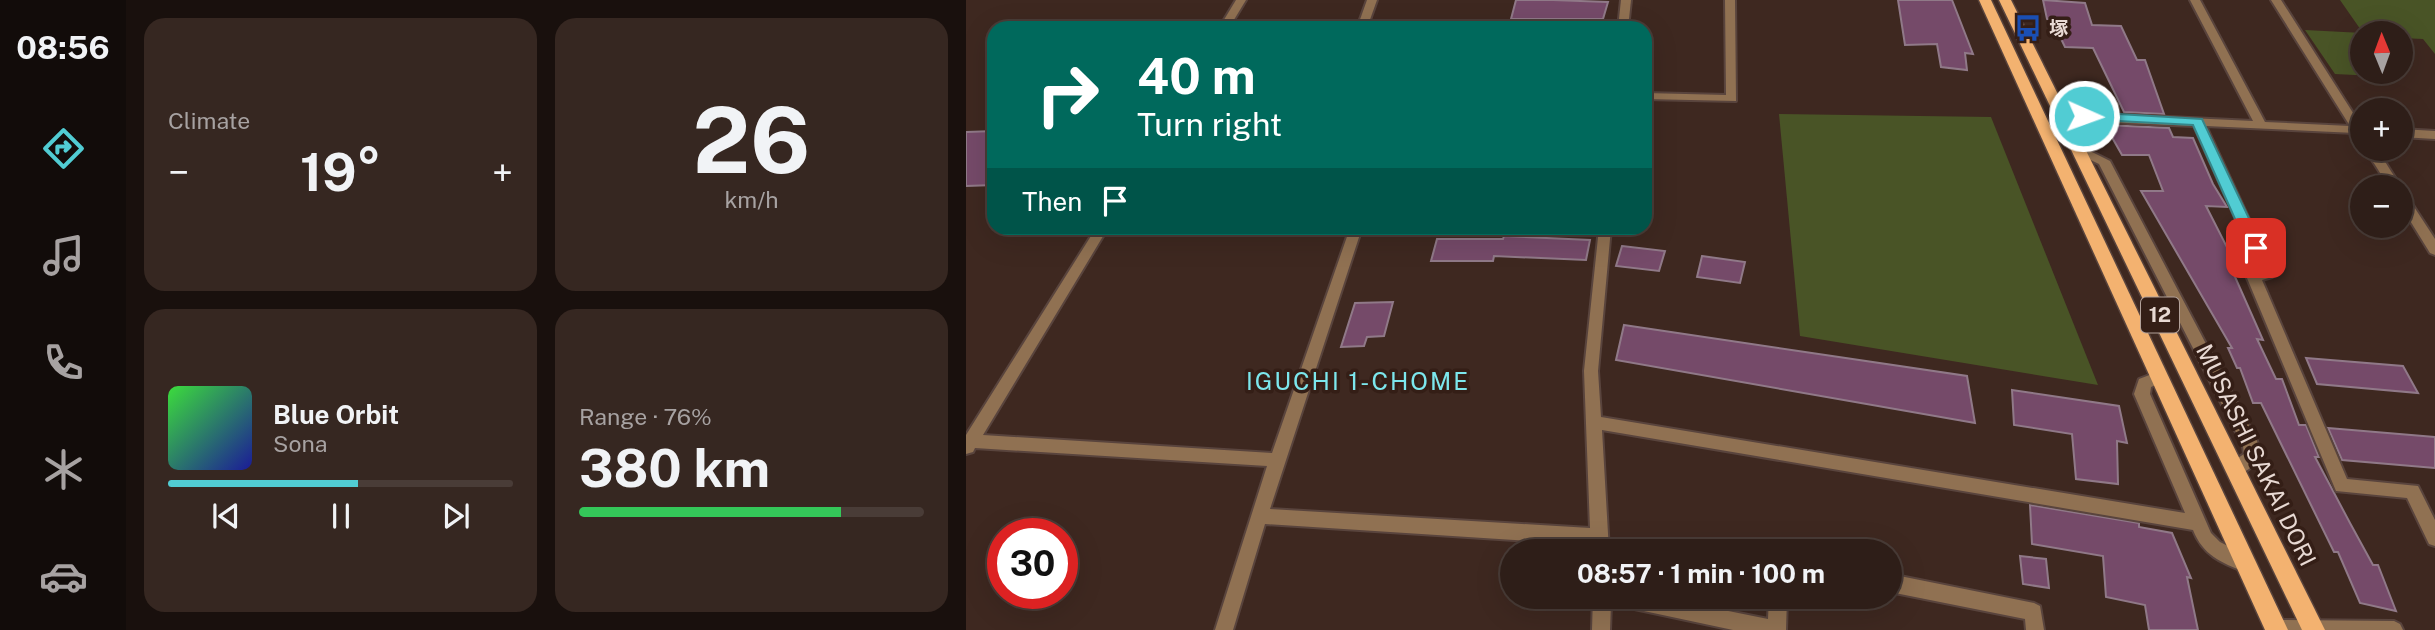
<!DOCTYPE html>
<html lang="en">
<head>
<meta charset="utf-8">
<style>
  body { margin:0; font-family:"Public Sans","Noto Sans JP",sans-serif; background:#362721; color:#f1f3f6; height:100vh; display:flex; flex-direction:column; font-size:26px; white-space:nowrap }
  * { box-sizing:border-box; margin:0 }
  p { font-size:23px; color:#a7a2a2 }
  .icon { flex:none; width:38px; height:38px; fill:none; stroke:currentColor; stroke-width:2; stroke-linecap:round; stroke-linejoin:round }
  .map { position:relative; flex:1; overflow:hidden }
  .details { display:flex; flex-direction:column; gap:18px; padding:18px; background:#19100d; width:840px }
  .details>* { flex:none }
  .guide { position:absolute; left:21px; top:21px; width:665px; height:214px; border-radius:21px; box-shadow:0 7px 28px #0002,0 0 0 2px #493c37; background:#00695c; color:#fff; overflow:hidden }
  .needle { width:46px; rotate:359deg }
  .fabs { position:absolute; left:1384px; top:21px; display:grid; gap:14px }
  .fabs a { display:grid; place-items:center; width:63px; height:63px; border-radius:50%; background:#2e1e18; box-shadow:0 7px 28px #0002,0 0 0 2px #493c37; font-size:35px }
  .speed { position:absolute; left:21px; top:518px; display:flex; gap:14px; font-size:35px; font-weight:700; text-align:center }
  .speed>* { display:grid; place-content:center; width:91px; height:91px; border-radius:50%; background:#2e1e18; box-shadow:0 7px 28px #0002,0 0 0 2px #493c37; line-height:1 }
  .speed .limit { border:10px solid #d22; background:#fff; color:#111 }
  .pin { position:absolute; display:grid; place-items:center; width:60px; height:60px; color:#fff; margin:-30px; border-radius:14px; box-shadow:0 4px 10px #0006 }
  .me { position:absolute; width:77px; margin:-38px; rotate:92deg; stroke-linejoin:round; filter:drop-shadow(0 0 5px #0008) }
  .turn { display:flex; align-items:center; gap:24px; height:147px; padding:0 35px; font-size:32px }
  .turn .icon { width:91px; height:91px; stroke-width:2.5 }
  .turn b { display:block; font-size:49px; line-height:60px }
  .then { display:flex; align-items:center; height:66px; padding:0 35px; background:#0003; gap:14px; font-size:26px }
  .big { font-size:52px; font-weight:700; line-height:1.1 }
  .details .tile { flex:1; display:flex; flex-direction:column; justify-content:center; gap:10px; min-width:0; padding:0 24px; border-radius:21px; background:#362721 }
  .details .dial { align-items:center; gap:0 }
  .dial b { font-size:91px; line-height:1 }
  .song { display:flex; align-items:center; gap:21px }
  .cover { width:84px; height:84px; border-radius:10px; background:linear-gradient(135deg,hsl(120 70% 55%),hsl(240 70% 35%)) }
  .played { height:7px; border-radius:4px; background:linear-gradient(90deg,#51ccd3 55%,#493c37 55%) }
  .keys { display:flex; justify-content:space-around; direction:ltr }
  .heat { display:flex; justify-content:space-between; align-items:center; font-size:38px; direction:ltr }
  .charge { height:10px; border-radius:5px; background:linear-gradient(90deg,#34c759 76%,#493c37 0) }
  .details .tiles { flex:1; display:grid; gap:18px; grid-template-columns:repeat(2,1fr) }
  .trip { position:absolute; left:534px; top:539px; width:402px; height:70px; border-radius:35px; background:#2e1e18; box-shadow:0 7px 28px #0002,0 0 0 2px #493c37; font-weight:700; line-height:70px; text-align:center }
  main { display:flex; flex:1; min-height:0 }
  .dock { display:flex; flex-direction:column; width:126px; justify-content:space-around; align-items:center; background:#120c0a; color:#a7a2a2 }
  .dock .icon { width:49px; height:49px }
  .dock .current { color:#51ccd3 }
  .dock b { font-size:32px; color:#f1f3f6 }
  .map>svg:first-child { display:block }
</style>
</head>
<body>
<main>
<nav class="dock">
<b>08:56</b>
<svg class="icon current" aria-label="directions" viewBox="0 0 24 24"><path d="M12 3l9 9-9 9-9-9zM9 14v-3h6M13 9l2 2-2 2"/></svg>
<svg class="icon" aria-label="music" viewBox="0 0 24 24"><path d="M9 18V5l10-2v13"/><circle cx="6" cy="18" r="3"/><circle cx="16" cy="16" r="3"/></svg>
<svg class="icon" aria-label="phone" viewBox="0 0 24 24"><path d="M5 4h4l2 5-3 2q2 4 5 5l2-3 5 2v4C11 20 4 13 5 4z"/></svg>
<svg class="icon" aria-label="climate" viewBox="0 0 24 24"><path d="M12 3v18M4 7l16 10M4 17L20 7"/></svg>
<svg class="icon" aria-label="car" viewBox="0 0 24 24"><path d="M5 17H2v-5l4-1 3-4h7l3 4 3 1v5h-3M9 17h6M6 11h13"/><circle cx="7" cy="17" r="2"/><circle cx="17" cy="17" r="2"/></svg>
</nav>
<section class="details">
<div class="tiles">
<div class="tile"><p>Climate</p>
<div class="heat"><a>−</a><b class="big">19°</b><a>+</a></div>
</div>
<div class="tile dial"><b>26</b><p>km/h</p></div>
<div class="tile">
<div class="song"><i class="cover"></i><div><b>Blue Orbit</b><p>Sona</p></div></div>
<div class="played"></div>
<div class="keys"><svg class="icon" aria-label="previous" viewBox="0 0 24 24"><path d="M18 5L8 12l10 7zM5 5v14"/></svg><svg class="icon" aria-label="pause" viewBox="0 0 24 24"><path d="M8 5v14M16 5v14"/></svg><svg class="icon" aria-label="next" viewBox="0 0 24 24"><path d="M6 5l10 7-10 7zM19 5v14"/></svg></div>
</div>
<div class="tile"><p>Range · 76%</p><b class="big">380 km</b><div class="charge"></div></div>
</div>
</section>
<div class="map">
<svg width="1469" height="630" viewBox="0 0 1469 630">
  <rect width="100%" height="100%" fill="#3e2820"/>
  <g fill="#495426">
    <path d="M1374,0H1469V54L1457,39L1435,38V33H1396V72H1425L1429,77L1369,74L1339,30L1397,33Z"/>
    <path d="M813,114L1025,117L1132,385L834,336Z"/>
  </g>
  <g fill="#754a69" stroke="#907988" stroke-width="2">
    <path d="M550,0H587L642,2L637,19H545Z"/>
    <path d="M932,0H986L1007,54L999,53L1001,70L975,67L971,44L939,45Z"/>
    <path d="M1077,0L1119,3L1126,25L1155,26L1171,60H1179L1198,114L1158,112L1127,48L1099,47L1086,20L1081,19Z"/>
    <path d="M1139,125L1203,128L1207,137L1227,138L1247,184L1261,207L1240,206L1268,261H1262L1297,340L1291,339L1310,379H1316L1333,425H1340L1353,457H1349L1384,523L1407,565H1412L1430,611L1394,603L1372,552H1368L1295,403H1287L1274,368H1271L1262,348H1266L1175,191H1197L1183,155H1156Z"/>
    <path d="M28,131V185L0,186V132Z"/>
    <path d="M538,236L624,240L620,260L528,256L527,261H465L471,239H537Z"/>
    <path d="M656,246L699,251L693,271L650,266Z"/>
    <path d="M736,256L779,262L774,283L731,277Z"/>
    <path d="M427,302L418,336L401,337L398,346L375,347L389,303Z"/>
    <path d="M658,325L1001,376L1009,423L650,360Z"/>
    <path d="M1340,358L1437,366L1452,393L1351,384Z"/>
    <path d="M1046,390L1153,406L1161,443L1151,441L1152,484L1110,479L1106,434L1048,425Z"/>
    <path d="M1362,428L1469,437V468L1376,460Z"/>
    <path d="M1064,505L1173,523V527L1206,533L1225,578L1221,577L1232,630H1183L1179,605L1140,597L1137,556L1066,544Z"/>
    <path d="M1054,556L1080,559L1083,588L1057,584Z"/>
  </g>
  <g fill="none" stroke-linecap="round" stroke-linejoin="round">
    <defs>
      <g id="minor">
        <path d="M270,0H280L263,28H253Z"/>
        <path d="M401,0H411L401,28H391Z"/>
        <path d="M655,0H665L662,28H652Z"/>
        <path d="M759,0H769L770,101L679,99V93L760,95Z"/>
        <path d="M1224,0H1234L1299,122L1384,126L1305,0H1315L1396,127V139L1389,133L1240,126L1308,273L1306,277L1296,280L1381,479L1452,486L1469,520V546L1463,544L1441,498L1370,491L1281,278L1283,274L1293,271L1228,126L1096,120L1090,116L1096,112L1287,121Z"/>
        <path d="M1435,129L1469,131V139L1435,137Z"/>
        <path d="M1112,145L1144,161L1291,441C1298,459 1286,470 1269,476L1263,474L1261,469L1263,464L1278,454L1277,446L1133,164L1108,152L1106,149Z"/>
        <path d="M1399,149H1411L1435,187H1423Z"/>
        <path d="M1435,192L1439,193L1469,239V255L1464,253L1435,206Z"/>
        <path d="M130,228H142L17,435L306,453L384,228H396L304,509L624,528L618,371L633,228H645L632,371L635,417L1219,513L1168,394L1173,379L1194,371L1199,373L1201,377L1199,381L1185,387L1184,394L1245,533L1254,542L1286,558L1289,564L1286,570L1280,572C1255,563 1237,555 1227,530L636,430L643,551H625V545L299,524L267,630H249L301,466L9,448L7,452L0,454V435Z"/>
        <path d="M924,574L1068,603L1074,606L1078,630H1060L1059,619L924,592Z"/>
        <path d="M627,597H693L802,619L803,597H821L820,630H767L645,604L644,630H626Z"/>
        <path d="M1310,620L1428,621L1434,624L1437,630H1301L1304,623Z"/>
      </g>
      <g id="primary">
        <path d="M1013,0H1025L1322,630H1299Z"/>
        <path d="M1033,0H1045L1359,630H1336Z"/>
      </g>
    </defs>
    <use href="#minor" stroke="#59443d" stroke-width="4"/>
    <use href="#primary" stroke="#59443d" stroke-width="3"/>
    <use href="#minor" fill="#907152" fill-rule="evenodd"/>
    <use href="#primary" fill="#f3b270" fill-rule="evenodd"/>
  </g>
  <path fill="#51ccd3" stroke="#358589" stroke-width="2" d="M1118,112L1236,119L1297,248L1295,252H1284L1282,248L1227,125L1114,119V113Z"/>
  <defs>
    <symbol id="bus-bare" viewBox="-9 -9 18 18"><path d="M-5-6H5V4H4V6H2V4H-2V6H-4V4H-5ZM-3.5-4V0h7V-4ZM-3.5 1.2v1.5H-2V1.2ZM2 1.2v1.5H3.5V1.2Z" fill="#1a4fb4" stroke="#341e16" stroke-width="2.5" paint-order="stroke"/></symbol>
  </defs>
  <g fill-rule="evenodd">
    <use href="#bus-bare" x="1043" y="9" width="38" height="38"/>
  </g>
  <g text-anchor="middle" stroke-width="7" stroke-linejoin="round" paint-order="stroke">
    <g font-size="19" font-weight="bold" fill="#e8d9d3" stroke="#341e16" text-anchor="start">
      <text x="1083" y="35">塚</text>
    </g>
    <rect fill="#341e16" stroke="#b2a19a" stroke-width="2" x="1175" y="297.5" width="38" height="35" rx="5"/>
    <g font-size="21" font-weight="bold" fill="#e8d9d3">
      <text x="1194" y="322">12</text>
    </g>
    <g font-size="23" fill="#e8d9d3" stroke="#341e16">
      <text transform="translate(1290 455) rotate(64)" y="8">MUSASHI SAKAI DORI</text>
    </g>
    <g font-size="24" letter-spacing="2" fill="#7ce7ed" stroke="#341e16">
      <text x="392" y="390">IGUCHI 1-CHOME</text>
    </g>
  </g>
</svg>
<div class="fabs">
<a><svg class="needle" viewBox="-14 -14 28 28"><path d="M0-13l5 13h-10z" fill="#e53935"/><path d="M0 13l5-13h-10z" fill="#a7a2a2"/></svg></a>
<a>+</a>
<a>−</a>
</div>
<div class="speed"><div class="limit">30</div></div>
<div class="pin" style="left:1290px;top:248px;background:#d93025"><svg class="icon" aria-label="arrive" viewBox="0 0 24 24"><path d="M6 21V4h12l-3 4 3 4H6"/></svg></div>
<svg class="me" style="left:1118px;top:116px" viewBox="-20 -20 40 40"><circle r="17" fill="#51ccd3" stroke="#fff" stroke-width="3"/><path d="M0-11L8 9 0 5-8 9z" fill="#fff"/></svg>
<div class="trip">08:57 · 1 min · 100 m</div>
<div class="guide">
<div class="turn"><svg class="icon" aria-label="right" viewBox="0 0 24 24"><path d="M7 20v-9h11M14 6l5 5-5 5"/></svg><div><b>40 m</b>Turn right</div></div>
<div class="then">Then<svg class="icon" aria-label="arrive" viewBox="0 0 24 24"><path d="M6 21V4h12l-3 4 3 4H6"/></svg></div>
</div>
</div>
</main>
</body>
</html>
